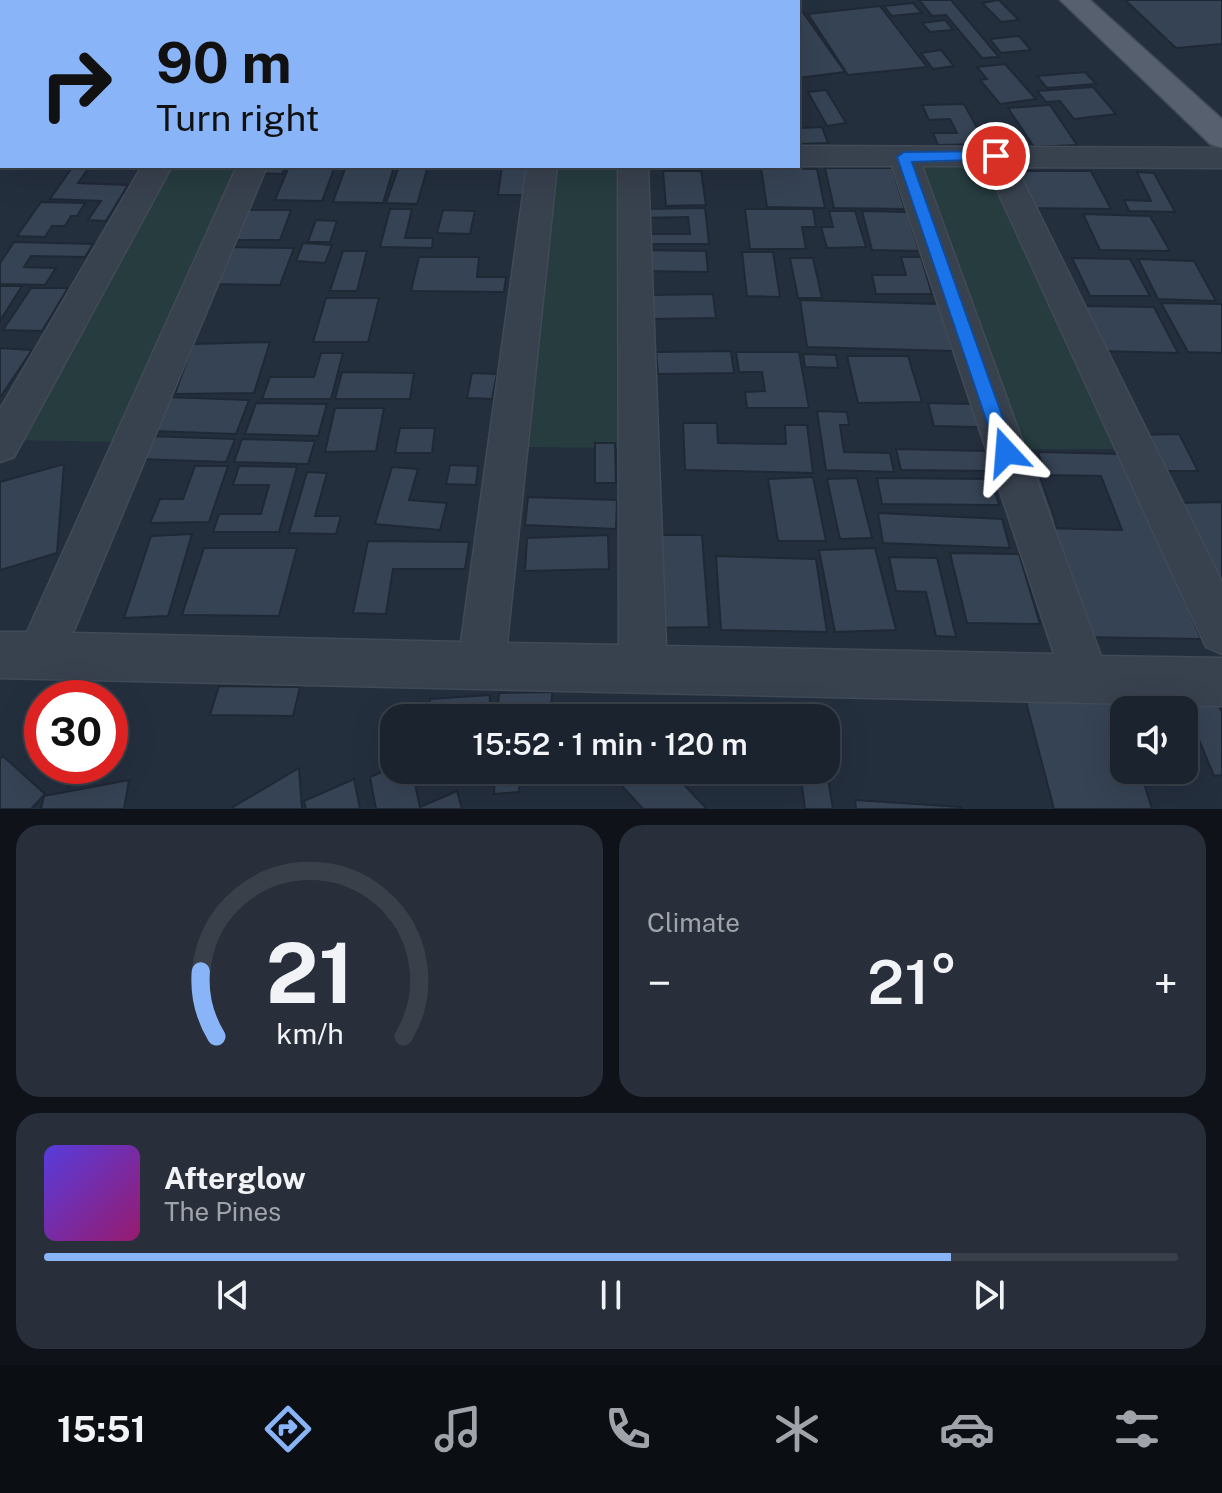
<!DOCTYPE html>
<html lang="en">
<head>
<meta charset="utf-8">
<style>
  body { margin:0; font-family:"Public Sans",sans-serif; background:#282f3a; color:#f1f3f6; height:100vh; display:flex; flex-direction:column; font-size:30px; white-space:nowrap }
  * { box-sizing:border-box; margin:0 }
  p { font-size:26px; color:#a0a4aa }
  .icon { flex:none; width:44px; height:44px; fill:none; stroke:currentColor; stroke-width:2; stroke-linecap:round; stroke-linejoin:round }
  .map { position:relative; height:809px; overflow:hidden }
  .details { display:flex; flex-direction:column; gap:16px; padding:16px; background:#0f1319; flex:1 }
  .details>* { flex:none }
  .hud { position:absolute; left:0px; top:0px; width:800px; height:168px; box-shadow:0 8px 32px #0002,0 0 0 2px #39404a; background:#8ab4f8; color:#111; overflow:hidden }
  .controls { position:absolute; left:1110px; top:696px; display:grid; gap:16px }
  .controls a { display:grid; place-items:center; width:88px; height:88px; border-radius:16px; background:#1b232e; box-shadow:0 8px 32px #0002,0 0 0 2px #39404a; font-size:40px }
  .speed { position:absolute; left:24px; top:680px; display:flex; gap:16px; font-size:40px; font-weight:700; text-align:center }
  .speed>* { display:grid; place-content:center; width:104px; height:104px; border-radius:50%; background:#1b232e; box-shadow:0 8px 32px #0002,0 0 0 2px #39404a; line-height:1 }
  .speed .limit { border:12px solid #d22; background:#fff; color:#111 }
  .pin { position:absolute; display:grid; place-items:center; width:68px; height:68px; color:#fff; margin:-34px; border:4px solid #fff; border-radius:50%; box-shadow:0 2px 8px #0007 }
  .me { position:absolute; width:88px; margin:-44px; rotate:341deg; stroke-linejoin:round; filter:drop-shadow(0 0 6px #0008) }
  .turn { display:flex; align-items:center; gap:28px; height:168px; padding:0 24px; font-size:36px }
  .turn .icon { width:104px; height:104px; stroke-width:2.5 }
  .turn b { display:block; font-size:56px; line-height:68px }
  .big { font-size:60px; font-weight:600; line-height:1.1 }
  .details .widget { flex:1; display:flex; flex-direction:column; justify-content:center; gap:12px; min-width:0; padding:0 28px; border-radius:24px; background:#282f3a }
  .details .dial { align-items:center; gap:0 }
  .dial svg { height:208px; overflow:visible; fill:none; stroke:#39404a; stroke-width:7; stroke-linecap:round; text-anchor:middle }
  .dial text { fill:#f1f3f6; stroke:none }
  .song { display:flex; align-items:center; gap:24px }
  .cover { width:96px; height:96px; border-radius:12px; background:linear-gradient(135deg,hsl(250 70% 55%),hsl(320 70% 35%)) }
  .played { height:8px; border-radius:4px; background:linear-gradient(90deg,#8ab4f8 80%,#39404a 80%) }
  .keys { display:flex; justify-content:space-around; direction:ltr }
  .heat { display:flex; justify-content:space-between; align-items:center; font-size:44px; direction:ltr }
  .details .tiles { flex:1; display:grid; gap:16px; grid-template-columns:1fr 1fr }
  .widget:last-child { grid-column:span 2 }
  .trip { position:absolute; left:380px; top:704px; width:460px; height:80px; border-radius:24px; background:#1b232e; box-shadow:0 8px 32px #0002,0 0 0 2px #39404a; font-weight:600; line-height:80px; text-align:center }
  .dock { display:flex; height:128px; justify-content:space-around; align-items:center; background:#0b0e12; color:#a0a4aa }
  .dock .icon { width:56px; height:56px }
  .dock .current { color:#8ab4f8 }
  .dock b { font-size:36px; color:#f1f3f6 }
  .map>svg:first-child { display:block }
</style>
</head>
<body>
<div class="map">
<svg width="1222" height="809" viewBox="0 0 1222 809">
  <rect width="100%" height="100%" fill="#242f3e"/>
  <g fill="#263c3f">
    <path d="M918,165L999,167L1130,449H1020Z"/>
    <path d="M168,166H247L121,442L17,440Z"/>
    <path d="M557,166H628L629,448L526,447Z"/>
  </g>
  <g fill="#364354" stroke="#1f2835" stroke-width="2">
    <path d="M218,0H303L218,2Z"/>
    <path d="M919,0H951L999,57L982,58L946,15L932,16Z"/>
    <path d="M999,0L1019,20L1001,22L982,3Z"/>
    <path d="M1125,0H1222V44L1176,48Z"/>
    <path d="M913,3L922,13L892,16L884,6Z"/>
    <path d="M880,6L927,67L848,75L808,14Z"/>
    <path d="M802,11L845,72L798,78V12Z"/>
    <path d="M945,20L953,30L930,32L922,23Z"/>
    <path d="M1019,36L1031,50L1001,53L990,39Z"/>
    <path d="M941,50L954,66L933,69L921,53Z"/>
    <path d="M1005,64L1036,99L1000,104L980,80L987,79L977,67Z"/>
    <path d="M1085,72L1096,84L1047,88L1037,76Z"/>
    <path d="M1093,87L1116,114L1074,119L1060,101L1046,102L1037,91Z"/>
    <path d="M826,90L846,123L827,126L808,92Z"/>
    <path d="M964,104L986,144L938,145L933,133H957L950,119L929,120L922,105Z"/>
    <path d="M1050,105L1077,145L1034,147L1008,108Z"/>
    <path d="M822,127L828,143L798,144V128Z"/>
    <path d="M1019,132L1026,143L997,144L991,133Z"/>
    <path d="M73,166H90L78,183L128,185L106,221L88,220L101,201L50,199Z"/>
    <path d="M259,166H286L282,174L255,173Z"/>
    <path d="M289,166H335L322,201L275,200Z"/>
    <path d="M346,166L394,167L383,203L333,202Z"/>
    <path d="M399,166H428L417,204L386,203Z"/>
    <path d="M502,166H531L528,195H498Z"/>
    <path d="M761,168L817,169L825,208L767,207Z"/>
    <path d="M825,168H892L905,209L834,208Z"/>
    <path d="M663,171H701L706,205L666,206Z"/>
    <path d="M1008,171H1091L1111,209L1025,208Z"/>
    <path d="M1137,172L1154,173L1175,212L1129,211L1124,200L1151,201Z"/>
    <path d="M41,202L85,203L77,216H71L65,226H52L45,237L17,236Z"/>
    <path d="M705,208L709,244H647V234H690L688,217L640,218L639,209Z"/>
    <path d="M390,209H412L405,238H433L432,248L380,247Z"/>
    <path d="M745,209H813L816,227H802L806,249H750Z"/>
    <path d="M246,210H291L280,240H233Z"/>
    <path d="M443,210L475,211L470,234L437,233Z"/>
    <path d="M829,211H855L866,247L827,248L821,227H833Z"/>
    <path d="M862,211L907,212L919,251L872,250Z"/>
    <path d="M1083,214L1150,216L1170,251L1100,250Z"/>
    <path d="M316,220L337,221L330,242H308Z"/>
    <path d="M14,242L93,244L85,257L31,256L24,267L56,268L45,285L0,284V263Z"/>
    <path d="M303,243L332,245L325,263L296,261Z"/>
    <path d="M227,247L294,248L280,285L210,284Z"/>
    <path d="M639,250L706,251L708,272L639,271Z"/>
    <path d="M343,251H367L357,291H330Z"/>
    <path d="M742,252H773L780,297L747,296Z"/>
    <path d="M419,257H479L477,277H506L504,292L411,291Z"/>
    <path d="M901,257H921L932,294H876L872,275H906Z"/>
    <path d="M790,258H813L822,298H798Z"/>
    <path d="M1072,258L1130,259L1150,296H1090Z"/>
    <path d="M1138,259L1194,261L1216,301L1158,299Z"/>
    <path d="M0,286H22L0,321Z"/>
    <path d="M31,288H68L42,331L3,330Z"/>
    <path d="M713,294L716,318L653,319L652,295Z"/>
    <path d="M326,298H379L368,342H313Z"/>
    <path d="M800,300L940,304L953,351L807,347Z"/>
    <path d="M1161,303L1222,304V353L1188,352Z"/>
    <path d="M1082,306L1154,307L1178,353L1102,351Z"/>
    <path d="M270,342L254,393L175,394L193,344Z"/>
    <path d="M0,348L32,350L1,396H0Z"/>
    <path d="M731,351L734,373L658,374L656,352Z"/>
    <path d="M736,352H799L809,408H747L745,392L765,391L762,372H739Z"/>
    <path d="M321,353H343L331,399H262L270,377H314Z"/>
    <path d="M803,354L836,355L838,368L805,367Z"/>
    <path d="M847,356H908L922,402L858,403Z"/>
    <path d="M342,372L414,373L410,399H335Z"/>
    <path d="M472,373L497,374L492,399L467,398Z"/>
    <path d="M167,397L249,400L236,434L151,431Z"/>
    <path d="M256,403L327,404L318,436L245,434Z"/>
    <path d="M928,403L972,404L979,427L934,426Z"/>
    <path d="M335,408H384L376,451L325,452Z"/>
    <path d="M817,411L847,412L849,425H840L844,452L890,453L894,472L826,470Z"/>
    <path d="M683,423H717L718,443L786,444L785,425H807L813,473L685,470Z"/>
    <path d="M400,428H435L432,453H395Z"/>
    <path d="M1179,434L1198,471H1155L1137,435Z"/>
    <path d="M149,436L235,439L226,462L138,459Z"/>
    <path d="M242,439L315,441L308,464L234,462Z"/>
    <path d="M595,443H615L616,483H595Z"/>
    <path d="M896,449L986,451L993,471L901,470Z"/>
    <path d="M1011,451H1031L1056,523H1035Z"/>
    <path d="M1038,452L1123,454L1201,639L1080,637L1044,528L1122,530L1101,476L1046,475Z"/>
    <path d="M64,464L57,553L0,570V482Z"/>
    <path d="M450,465L478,466L476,485L446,484Z"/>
    <path d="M195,466H228L209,522L150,523L160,499H183Z"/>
    <path d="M239,466L297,467L279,532H213L219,514H261L269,485H233Z"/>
    <path d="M392,467L418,469L409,500L447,503L440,530L375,524Z"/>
    <path d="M307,472L327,473L315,516H341L336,534L289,533Z"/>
    <path d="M813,477L826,541H778L768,479Z"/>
    <path d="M857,478L872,538L840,539L827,479Z"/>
    <path d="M877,478L991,479L999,505L882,504Z"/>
    <path d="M528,497L617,500L616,529L525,525Z"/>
    <path d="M1222,502V590L1179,503Z"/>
    <path d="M878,513L1002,519L1010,548L883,543Z"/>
    <path d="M192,534L168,616L124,618L151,536Z"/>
    <path d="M608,535L609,569L525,571L527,538Z"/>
    <path d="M645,535H702L709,627L648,628Z"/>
    <path d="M368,541L469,542L465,569H393L386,614L353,613Z"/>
    <path d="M204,548H297L279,616L182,615Z"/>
    <path d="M875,548L896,630L835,632L819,550Z"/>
    <path d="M950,553L1019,554L1040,624L967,623Z"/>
    <path d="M716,556L816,559L827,632L721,630Z"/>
    <path d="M889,557L937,558L956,637L936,636L926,592L896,591Z"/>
    <path d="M219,686L300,687L293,716L210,715Z"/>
    <path d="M552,692L551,718H497L499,693Z"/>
    <path d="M490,695L489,718H429L430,699Z"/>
    <path d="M1025,698L1118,703L1124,722V770H1140L1152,809H1054Z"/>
    <path d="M1182,699L1216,700L1222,712V775L1214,776Z"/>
    <path d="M113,727L122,747L110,756V729Z"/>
    <path d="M3,756L45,794L31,809H0V759Z"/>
    <path d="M60,766H96L68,787Z"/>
    <path d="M394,767V770H412L420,807L457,791L462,809H376L370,777Z"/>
    <path d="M299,768L302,809H234L233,807Z"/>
    <path d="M495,770H520L519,792L494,794Z"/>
    <path d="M635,770H670L707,809H643L622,786Z"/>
    <path d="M354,779L360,809H306L304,801Z"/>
    <path d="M801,779H828L833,809H805Z"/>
    <path d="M129,780L124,809H41L44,796Z"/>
    <path d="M855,800L961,807L962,809H856Z"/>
  </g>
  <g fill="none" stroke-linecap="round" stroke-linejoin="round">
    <defs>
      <g id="street">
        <rect x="168" y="0" width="24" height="2"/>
        <path d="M564,0H605L563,2Z"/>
        <rect x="0" y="143" width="2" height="20"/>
        <path d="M798,146L1222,148V168L1016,167L1222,582V654L1206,647L986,166H922L1101,656L1222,658V706L0,678V632H27L237,166H267L73,633L461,642L527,166H557L507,643L619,645L618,166H648L666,646L1054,654L892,166H798Z"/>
        <path d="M142,166H172L14,457L0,462V409Z"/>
      </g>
      <path id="primary" d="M1060,0H1090L1222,119V148L1210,144Z"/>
    </defs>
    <use href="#street" stroke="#414a57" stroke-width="3"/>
    <use href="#primary" stroke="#414a57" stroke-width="3"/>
    <use href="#street" fill="#38414e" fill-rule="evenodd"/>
    <use href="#primary" fill="#56606e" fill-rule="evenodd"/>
  </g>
  <path fill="#1a73e8" stroke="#114b97" stroke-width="2" d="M996,151L1003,156L1001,159L912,162L1015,452L1013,458L1006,460L999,458L997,452L897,157L904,152Z"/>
</svg>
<div class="controls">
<a><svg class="icon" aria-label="sound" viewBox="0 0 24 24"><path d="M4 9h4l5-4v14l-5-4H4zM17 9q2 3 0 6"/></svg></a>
</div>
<div class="speed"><div class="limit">30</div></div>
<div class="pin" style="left:996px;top:156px;background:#d93025"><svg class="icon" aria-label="arrive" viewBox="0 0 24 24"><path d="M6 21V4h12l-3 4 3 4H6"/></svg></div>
<svg class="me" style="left:1006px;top:452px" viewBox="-20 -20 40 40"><path d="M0-17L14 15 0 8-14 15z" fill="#1a73e8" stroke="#fff" stroke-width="4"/></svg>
<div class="trip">15:52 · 1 min · 120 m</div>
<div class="hud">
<div class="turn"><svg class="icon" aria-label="right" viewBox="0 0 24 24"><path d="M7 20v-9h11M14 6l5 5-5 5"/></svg><div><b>90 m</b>Turn right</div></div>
</div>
</div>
<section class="details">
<div class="tiles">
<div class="widget dial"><svg viewBox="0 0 100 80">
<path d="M14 69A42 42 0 1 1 86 69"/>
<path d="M14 69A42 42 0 0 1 8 44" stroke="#8ab4f8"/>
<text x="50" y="56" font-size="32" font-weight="700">21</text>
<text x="50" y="72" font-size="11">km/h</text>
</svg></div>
<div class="widget"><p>Climate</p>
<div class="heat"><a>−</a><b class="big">21°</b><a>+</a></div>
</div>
<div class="widget">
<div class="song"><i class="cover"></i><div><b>Afterglow</b><p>The Pines</p></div></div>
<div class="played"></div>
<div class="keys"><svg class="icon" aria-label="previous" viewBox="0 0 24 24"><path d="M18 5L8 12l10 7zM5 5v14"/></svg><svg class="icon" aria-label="pause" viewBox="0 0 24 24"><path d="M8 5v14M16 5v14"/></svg><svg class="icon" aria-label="next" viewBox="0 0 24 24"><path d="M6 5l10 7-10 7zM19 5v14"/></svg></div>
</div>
</div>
</section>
<nav class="dock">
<b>15:51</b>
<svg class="icon current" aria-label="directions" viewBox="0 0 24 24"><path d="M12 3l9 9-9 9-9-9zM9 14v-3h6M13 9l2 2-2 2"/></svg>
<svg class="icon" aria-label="music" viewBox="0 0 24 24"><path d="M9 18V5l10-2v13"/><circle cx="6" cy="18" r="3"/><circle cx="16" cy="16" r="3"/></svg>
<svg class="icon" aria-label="phone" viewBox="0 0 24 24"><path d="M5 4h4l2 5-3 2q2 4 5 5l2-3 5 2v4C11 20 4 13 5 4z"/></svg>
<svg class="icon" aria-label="climate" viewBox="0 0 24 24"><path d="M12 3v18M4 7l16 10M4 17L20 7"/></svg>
<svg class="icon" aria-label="car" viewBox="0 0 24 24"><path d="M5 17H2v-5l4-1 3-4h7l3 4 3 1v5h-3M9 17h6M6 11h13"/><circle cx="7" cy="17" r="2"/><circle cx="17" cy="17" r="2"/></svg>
<svg class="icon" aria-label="filters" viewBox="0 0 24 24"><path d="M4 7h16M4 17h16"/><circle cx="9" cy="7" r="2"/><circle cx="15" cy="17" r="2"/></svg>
</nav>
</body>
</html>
